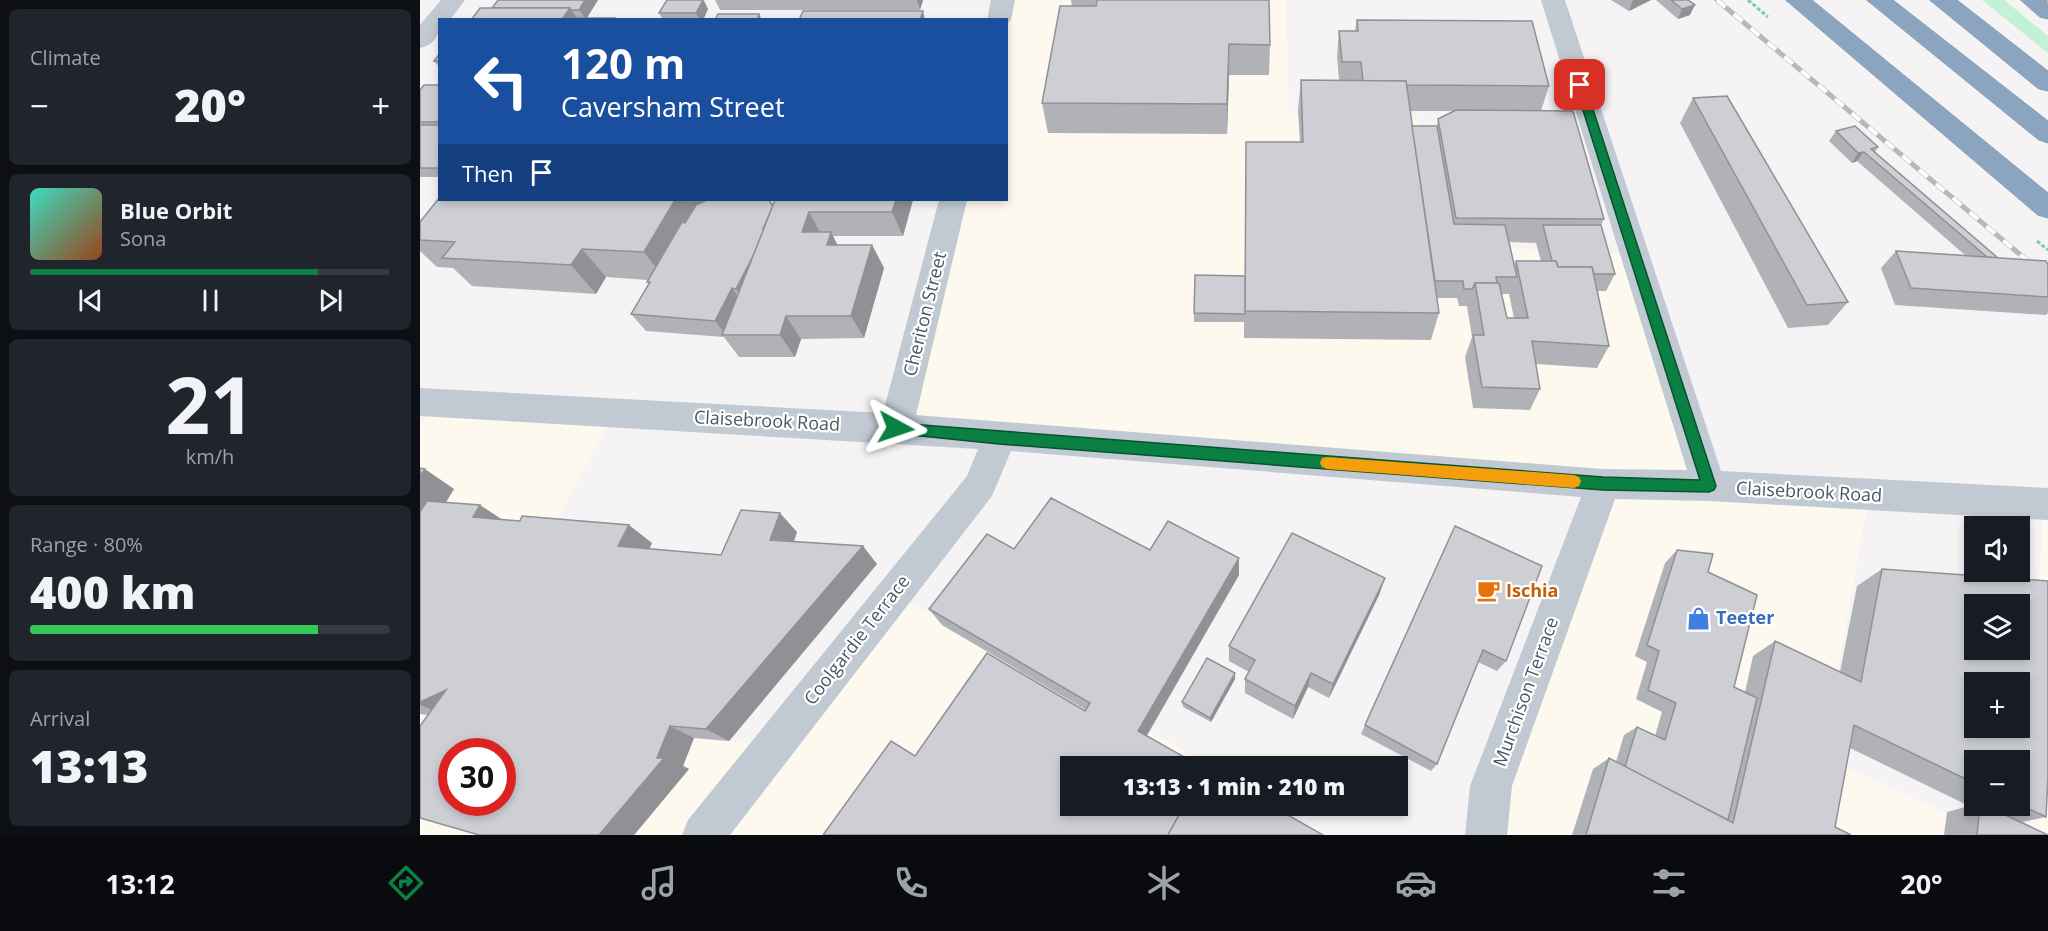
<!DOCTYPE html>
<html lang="en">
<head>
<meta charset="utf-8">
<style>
  body { margin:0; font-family:"Open Sans",sans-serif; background:#20242c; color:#f1f3f6; height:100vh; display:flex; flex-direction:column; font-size:22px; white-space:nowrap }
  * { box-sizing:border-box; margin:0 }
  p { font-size:20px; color:#9ea1a6 }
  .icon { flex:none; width:33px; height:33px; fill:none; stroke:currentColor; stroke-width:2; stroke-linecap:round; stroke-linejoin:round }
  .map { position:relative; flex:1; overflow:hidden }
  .sheet { display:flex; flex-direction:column; gap:9px; padding:9px; background:#0d0f14; width:420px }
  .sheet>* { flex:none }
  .hud { position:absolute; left:18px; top:18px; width:570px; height:183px; border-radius:0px; box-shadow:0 3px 9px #0003; background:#1a4fa0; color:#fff; overflow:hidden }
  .buttons { position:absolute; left:1544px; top:516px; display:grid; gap:12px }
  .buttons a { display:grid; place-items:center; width:66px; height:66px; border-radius:0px; background:#171b24; box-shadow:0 3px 9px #0003; font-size:30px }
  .speed { position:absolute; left:18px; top:738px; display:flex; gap:12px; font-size:30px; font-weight:700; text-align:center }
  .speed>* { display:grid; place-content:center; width:78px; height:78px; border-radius:50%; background:#171b24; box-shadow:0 3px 9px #0003; line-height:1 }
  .speed .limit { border:9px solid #d22; background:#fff; color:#111 }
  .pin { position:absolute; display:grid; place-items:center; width:51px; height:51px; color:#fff; margin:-26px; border-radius:12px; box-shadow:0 3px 9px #0006 }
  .me { position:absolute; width:66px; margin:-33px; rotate:95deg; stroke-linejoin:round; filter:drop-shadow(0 0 4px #0008) }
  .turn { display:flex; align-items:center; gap:21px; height:126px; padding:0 24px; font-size:27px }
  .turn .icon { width:78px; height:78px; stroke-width:2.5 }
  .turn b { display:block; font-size:42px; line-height:51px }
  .then { display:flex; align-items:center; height:57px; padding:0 24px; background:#0003; gap:12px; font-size:22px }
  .big { font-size:45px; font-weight:800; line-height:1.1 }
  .sheet .tile { flex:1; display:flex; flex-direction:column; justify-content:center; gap:9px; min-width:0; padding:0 21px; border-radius:9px; background:#20242c }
  .sheet .dial { align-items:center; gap:0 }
  .dial b { font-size:78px; line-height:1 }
  .song { display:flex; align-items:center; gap:18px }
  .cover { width:72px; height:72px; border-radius:9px; background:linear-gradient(135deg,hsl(170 70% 55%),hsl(20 70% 35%)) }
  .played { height:6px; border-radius:3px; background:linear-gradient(90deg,#0b8043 80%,#363941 80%) }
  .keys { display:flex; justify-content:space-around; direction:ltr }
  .heat { display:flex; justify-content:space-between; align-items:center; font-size:33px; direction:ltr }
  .charge { height:9px; border-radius:4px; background:linear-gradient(90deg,#34c759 80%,#363941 0) }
  .trip { position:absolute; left:640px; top:756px; width:348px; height:60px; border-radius:0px; background:#171b24; box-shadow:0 3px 9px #0003; font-weight:800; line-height:60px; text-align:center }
  .tabs { display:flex; height:96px; justify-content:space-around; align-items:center; background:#090b0e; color:#9ea1a6 }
  .tabs .icon { width:42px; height:42px }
  .tabs .current { color:#0b8043 }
  .tabs b { font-size:27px; color:#f1f3f6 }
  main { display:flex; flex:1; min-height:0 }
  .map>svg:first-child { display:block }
</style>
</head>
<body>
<main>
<section class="sheet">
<div class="tile"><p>Climate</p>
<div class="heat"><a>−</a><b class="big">20°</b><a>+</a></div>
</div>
<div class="tile">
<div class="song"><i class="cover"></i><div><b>Blue Orbit</b><p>Sona</p></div></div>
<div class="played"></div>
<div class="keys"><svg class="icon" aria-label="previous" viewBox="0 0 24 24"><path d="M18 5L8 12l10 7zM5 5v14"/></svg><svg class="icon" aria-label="pause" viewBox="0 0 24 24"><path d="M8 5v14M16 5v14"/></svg><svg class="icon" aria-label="next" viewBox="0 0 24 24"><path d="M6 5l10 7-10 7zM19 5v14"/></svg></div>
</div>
<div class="tile dial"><b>21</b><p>km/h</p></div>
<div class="tile"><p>Range · 80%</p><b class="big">400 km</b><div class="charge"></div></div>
<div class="tile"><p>Arrival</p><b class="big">13:13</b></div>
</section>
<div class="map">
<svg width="1628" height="835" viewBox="0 0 1628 835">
  <rect width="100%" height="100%" fill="#f5f3f3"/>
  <g fill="#fdf9ef" fill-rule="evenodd">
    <path d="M583,0H866L869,112L999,117L1018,245L1215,254L1289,486L1449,495L1403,756L1574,835H1066L1182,484L476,428L533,200H586V20Z"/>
    <path d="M16,403L194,413L30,718L354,745L474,594L793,766H651V806L767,835H0V426ZM32,752H82V802H32Z"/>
    <path d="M1624,504H1628V835H1603Z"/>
  </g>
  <path fill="#c3f1d5" d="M1562,0H1584L1628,36V53Z"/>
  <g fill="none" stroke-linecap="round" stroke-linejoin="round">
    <defs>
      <g id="highway">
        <path d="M1366,0H1392L1628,193V218L1618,215Z"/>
        <path d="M1447,0H1473L1628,121V143L1619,140Z"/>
        <path d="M1510,0H1537L1628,71V91L1619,89Z"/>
        <path d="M1601,0H1627L1628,19L1620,17Z"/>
      </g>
    </defs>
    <use href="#highway" stroke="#7690ad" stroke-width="1"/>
    <g stroke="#7ad0a6" stroke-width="3" stroke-dasharray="4 2" stroke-linecap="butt">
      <path d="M1328,0L1348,17"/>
      <path d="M1617,241L1628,250"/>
    </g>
    <g fill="#c1cad2" fill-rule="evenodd">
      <path d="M21,0H45L30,20H20C20,34 15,45 0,48V25Z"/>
      <path d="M571,0H595L591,20L587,25L586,20H567Z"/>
      <path d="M1121,0H1145L1301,471L1628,488V520L1289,501L1195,499L1092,786L1087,835H1045L1050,786L1161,497L591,451L572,496L310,835H262L268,820L547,476L558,449L0,416V388L463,413L519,200H547L496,415L1183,469L1267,470Z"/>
    </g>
    <use href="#highway" fill="#8ba5c1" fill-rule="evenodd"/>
    <defs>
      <path id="rail" d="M1297,0L1628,278"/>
    </defs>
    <use href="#rail" stroke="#b5b8bd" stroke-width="5"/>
    <use href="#rail" stroke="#fff" stroke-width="4" stroke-dasharray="11" stroke-linecap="butt"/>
  </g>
  <g fill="#b0b2b7" fill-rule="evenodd">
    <path d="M178,0L167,18L51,20L72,8Z"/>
    <path d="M284,0L288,9L283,20H243L239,13Z"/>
    <path d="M295,0H503L500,10H300Z"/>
    <path d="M651,0H849L850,45L849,75H809L807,134L628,133L622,103L652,6Z"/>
    <path d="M1191,0H1231L1209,11Z"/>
    <path d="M1236,0H1268L1270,15L1258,19Z"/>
    <path d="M937,20L1129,86L1121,111L1184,219L1181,225L1195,274L1186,291H1177L1189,346L1177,368L1116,364L1120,389L1110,410L1053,408L1045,357L1052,337L1047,306H1039L1037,298H1017L1019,313L1011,340L824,338V322H774V313L825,276L880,142L878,110L881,80H919L917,56L919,31H935ZM990,111H1035L1018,119L1017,126H992ZM1089,242L1116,243L1121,261H1096L1094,266ZM1081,294H1089L1094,318H1087Z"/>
    <path d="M14,61H20V68Z"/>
    <path d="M20,85V177H0V90Z"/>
    <path d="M1273,98L1428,302L1408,325L1368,328L1260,123Z"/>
    <path d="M1416,131L1458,147L1455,152L1578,258L1628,265V313L1626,315L1475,305L1461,268L1476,251L1545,255L1437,161L1432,163L1409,141Z"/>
    <path d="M493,200L483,236H413L417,245H452L464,268L444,338L381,339L375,357H319L304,337L226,331L211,314L229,284L227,282L228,280L186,277L176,294L52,286L33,268L17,267L0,251V222Z"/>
    <path d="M0,468L34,489L26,502L82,519L232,543L229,549L301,555L377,532L374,541L457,564L309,741L274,738L263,766L269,769L214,835H59L8,715L0,714Z"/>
    <path d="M1035,526L1086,661L1077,671L1058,662L1017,764L1011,771L941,734Z"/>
    <path d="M594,549L730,550L819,558V575L727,736L495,756L665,711L666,710L522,625L509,609Z"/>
    <path d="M1257,550L1293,554L1288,572L1337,595L1314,687L1325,692L1333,656L1355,641L1420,672L1437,586L1462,569L1628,581V777L1626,817L1602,822L1628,835H1524L1527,812L1549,806L1430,748L1415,827L1431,835H1152L1173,769L1189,758L1196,762L1204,735L1217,727L1235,736L1242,712L1216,699L1227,662L1215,656L1245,563ZM1554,604H1599V650H1554ZM1554,682H1599V728H1554ZM1554,760H1599V806H1554Z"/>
    <path d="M965,578L959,595L909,698L888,687L873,719L825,693V679L829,672L809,661V646Z"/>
    <path d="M815,673V679L791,722L763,707L762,702Z"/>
  </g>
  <g fill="#909195">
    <path d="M165,0H178L166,19L159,10Z"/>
    <path d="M283,0L288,9L283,20H280L276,13Z"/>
    <path d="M497,0H503L500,10Z"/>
    <path d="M1213,0H1231L1209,11Z"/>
    <path d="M1275,5L1270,15L1258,19L1262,9Z"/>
    <path d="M150,8L158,20L143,18Z"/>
    <path d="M503,11L505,20H500Z"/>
    <path d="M339,14L342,20H337Z"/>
    <path d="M809,44V75L807,134V104Z"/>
    <path d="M1444,152L1437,161L1432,163L1438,153Z"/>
    <path d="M255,200H291L246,281L224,252Z"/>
    <path d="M476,200H493L483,236L472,212Z"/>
    <path d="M389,212L402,236L382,232Z"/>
    <path d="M411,232L423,256L407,245Z"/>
    <path d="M345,233L328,306L316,289Z"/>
    <path d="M452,245L464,268L444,338L431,316Z"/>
    <path d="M162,249L186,277L176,294L151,265Z"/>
    <path d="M312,288L324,305L306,335L295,321Z"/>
    <path d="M366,316L381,339L375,357L360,335Z"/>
    <path d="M5,469L34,489L0,544V476Z"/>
    <path d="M60,505L89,524L53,517Z"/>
    <path d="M360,513L377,532L368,557L350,540Z"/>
    <path d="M209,525L232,543L222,564L198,546Z"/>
    <path d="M443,546L457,564L309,741L286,729Z"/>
    <path d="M819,558V575L722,743L718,731Z"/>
    <path d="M965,578L959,595L909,698L913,684Z"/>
    <path d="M815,673V679L791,722L790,718Z"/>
    <path d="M891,673L888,687L873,719L875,706Z"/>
    <path d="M26,690L31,717L0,705V702Z"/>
    <path d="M250,726L274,738L263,766L269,769L214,835H179L237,758Z"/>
  </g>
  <g fill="#cdcfd5" stroke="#909195" stroke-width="1.5" fill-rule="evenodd">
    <path d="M78,0H165L159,10H151L150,8H72Z"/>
    <path d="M247,0H283L276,13H239Z"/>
    <path d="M677,0H849L850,45L809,44L807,104L622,103L640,6H676Z"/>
    <path d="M1251,0H1268L1275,5L1262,9Z"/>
    <path d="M60,8H150L143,18H195L194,20H51Z"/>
    <path d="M383,11H503L500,20H379Z"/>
    <path d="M298,14H339L337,20H295Z"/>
    <path d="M937,20L1112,21L1129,86L986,85V81H943L941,62H922L919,31H938Z"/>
    <path d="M20,53V61H14Z"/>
    <path d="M881,80L986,81L1019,313L825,311L826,142H883Z"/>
    <path d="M4,85H20V122H0V90Z"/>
    <path d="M1307,96L1428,302L1387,305L1273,98Z"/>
    <path d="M1036,110L1153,111L1184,219L1036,218L1018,119Z"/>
    <rect x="0" y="125" width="20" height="43"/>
    <path d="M992,126H1017L1034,224L1085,225L1097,277H1076L1077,283H1055L1052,289H1044L1043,281H1015Z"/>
    <path d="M1435,126L1458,147L1451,149L1578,258L1567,257L1444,152L1438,153L1416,131Z"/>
    <path d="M20,197V200H255L224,252L162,249L151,265L22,258L35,242L0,240V222Z"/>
    <path d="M287,200H349L353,206L343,229H344L334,254L316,289L312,288L295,321L211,314L230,282H227L262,222L265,223L276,205Z"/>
    <path d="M355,200H476L472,212H389L382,232H411L407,245H452L431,316H366L360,335H302Z"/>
    <path d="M1123,225H1181L1195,274H1174L1172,267H1138L1136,261H1132Z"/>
    <path d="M1476,251L1626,261L1628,265V297L1491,288Z"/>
    <path d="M1096,261H1136L1138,267H1172L1189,346L1112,341L1120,389L1062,387L1053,335H1064L1055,283H1079L1087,318H1108Z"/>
    <path d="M775,275L825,276V314L774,313Z"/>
    <path d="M0,468L5,469L0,476Z"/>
    <path d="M631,498L730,550L748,521L819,558L718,731L780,766H651V806H764L748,835H403L471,741L495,756L567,653L665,711L670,703L509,609L567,534L594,549Z"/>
    <path d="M7,501L60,505L53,517L100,521L102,516L209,525L198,546L301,555L321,510L360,513L350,540L443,546L286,729L250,726L237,758H244L179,835H59L0,818V726L26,690L0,702V512ZM32,752H82V802H32Z"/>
    <path d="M1035,526L1122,566L1086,661L1063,650L1017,764L945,725Z"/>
    <path d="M872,533L965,578L913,684L891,673L875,706L825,679L835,660L809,646Z"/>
    <path d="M1257,550L1293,554L1288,572L1337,595L1314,687L1337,698L1308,820L1205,767L1217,727L1245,740L1256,703L1228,690L1239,651L1227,645Z"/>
    <path d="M1462,569L1628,581V777L1626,817L1599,804V760H1554V783L1434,725L1415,827L1431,835H1166L1189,758L1313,823L1355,641L1441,682ZM1554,604H1599V650H1554ZM1554,682H1599V728H1554Z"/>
    <path d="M787,658L815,673L790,718L762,702Z"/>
    <path d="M764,806H852L903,835H748Z"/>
    <path d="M1560,806H1566L1628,835H1557Z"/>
  </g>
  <path fill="#0b8043" stroke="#07532c" stroke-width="1.5" d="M1160,81L1165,85L1296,486L1294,490L1289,492L1183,490L579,444L471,433L469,428L471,424L476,423L1183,477L1280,480L1155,85Z"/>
  <path fill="#f59e0b" d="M907,457L1154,475L1159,477L1161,481L1159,486L1154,488L907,469L902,467L900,463L902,458Z"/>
  <defs>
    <symbol id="cafe-bare" viewBox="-9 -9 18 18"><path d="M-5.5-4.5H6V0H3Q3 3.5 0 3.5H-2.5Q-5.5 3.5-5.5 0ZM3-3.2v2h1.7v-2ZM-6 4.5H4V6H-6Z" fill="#e8710a" stroke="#fff" stroke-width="2.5" paint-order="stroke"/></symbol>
    <symbol id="shop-bare" viewBox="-9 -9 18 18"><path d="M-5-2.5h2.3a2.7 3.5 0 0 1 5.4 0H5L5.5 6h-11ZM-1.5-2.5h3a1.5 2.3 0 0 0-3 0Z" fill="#3f7fe0" stroke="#fff" stroke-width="2.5" paint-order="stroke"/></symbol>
  </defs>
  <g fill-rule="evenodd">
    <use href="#cafe-bare" x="1052" y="574" width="33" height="33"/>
    <use href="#shop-bare" x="1262" y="602" width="33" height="33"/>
  </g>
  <g text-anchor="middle" stroke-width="4.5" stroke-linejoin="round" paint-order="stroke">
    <g font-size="18" fill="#4a5661" stroke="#fff">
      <text transform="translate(505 314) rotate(-76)" y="6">Cheriton Street</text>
      <text transform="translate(347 421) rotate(3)" y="6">Claisebrook Road</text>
      <text transform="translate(1389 492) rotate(3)" y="6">Claisebrook Road</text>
      <text transform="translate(437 640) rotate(-52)" y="6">Coolgardie Terrace</text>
      <text transform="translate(1106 692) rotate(-70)" y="6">Murchison Terrace</text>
    </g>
    <g font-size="18" font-weight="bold" fill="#c56008" stroke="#fff" text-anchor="start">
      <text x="1086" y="597">Ischia</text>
    </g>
    <g font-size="18" font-weight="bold" fill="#366cbe" stroke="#fff" text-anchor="start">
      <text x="1296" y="624">Teeter</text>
    </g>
  </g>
</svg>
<div class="buttons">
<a><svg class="icon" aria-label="sound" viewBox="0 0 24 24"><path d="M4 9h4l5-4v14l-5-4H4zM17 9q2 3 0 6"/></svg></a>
<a><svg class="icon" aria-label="layers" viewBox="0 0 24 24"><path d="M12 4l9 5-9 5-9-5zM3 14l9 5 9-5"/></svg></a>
<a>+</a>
<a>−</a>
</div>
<div class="speed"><div class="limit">30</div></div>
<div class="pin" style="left:1160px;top:85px;background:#d93025"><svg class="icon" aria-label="arrive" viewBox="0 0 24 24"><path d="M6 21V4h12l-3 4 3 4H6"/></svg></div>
<svg class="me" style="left:476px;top:428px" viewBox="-20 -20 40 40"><path d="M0-17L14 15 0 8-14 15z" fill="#0b8043" stroke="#fff" stroke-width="4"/></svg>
<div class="trip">13:13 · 1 min · 210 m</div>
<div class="hud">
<div class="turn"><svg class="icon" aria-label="left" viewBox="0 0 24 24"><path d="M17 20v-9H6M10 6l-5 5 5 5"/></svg><div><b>120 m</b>Caversham Street</div></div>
<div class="then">Then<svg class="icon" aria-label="arrive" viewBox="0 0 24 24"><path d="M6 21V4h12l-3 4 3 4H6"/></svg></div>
</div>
</div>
</main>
<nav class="tabs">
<b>13:12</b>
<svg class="icon current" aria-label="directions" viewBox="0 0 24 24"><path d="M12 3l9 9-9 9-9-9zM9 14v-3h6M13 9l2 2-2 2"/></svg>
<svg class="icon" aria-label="music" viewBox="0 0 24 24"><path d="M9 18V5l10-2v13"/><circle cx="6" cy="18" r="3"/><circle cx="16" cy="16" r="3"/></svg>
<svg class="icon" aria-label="phone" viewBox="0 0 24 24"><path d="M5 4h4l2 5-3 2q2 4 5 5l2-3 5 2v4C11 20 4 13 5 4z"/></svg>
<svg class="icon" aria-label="climate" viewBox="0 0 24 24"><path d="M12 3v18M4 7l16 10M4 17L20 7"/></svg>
<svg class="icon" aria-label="car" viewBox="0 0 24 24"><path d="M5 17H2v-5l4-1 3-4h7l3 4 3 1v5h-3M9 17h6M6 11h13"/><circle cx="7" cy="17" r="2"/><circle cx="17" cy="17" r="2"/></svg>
<svg class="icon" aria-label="filters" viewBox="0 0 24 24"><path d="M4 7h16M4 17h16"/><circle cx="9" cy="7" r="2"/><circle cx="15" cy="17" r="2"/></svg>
<b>20°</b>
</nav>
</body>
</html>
